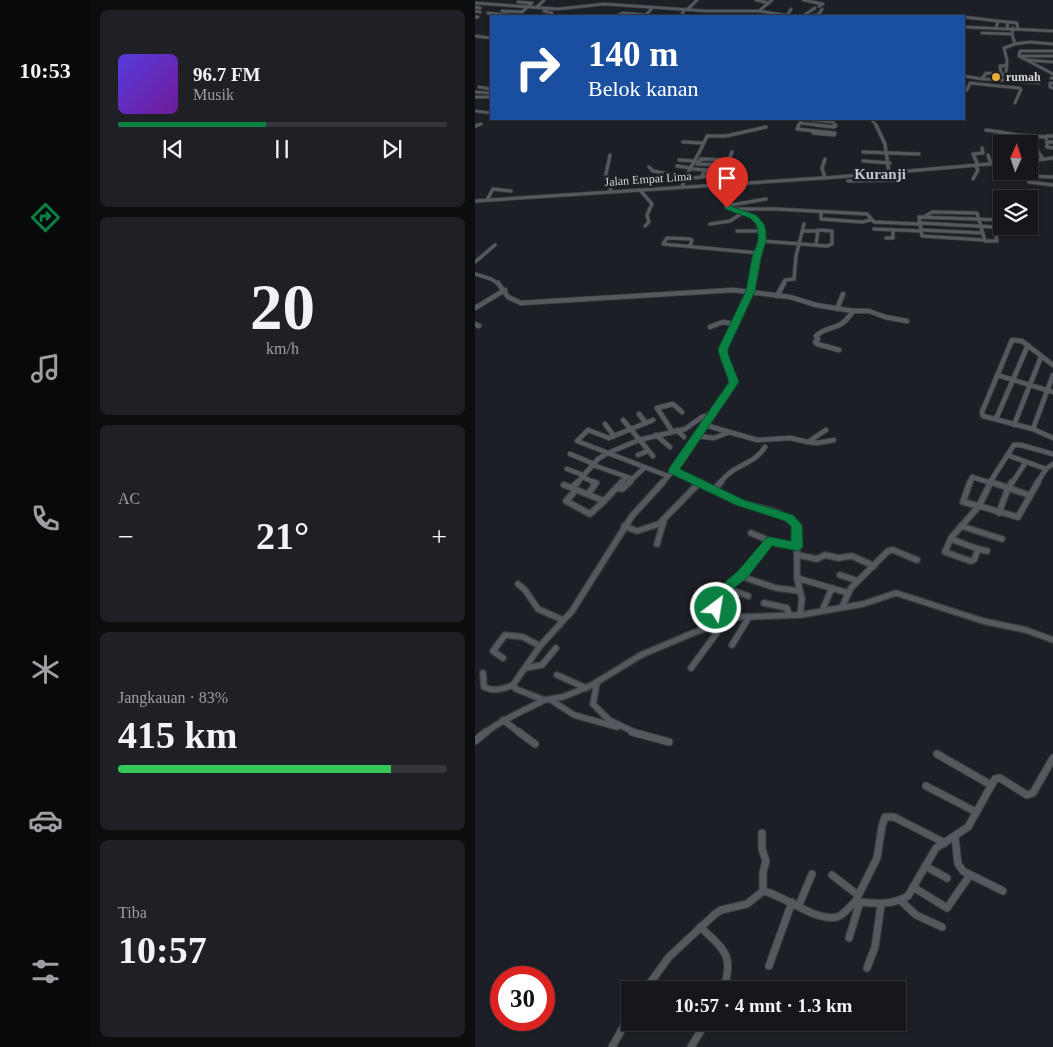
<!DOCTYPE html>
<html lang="id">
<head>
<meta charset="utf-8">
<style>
  body { margin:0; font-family:Georgia,serif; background:#1e2025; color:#f1f3f6; height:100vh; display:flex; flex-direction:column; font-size:19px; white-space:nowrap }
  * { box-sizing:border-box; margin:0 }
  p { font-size:16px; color:#9d9fa3 }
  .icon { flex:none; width:28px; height:28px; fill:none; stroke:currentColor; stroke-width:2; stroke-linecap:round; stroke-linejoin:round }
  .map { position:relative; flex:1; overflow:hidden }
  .details { display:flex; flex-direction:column; gap:10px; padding:10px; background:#0c0d0f; width:385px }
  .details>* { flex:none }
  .guide { position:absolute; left:15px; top:15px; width:475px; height:105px; border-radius:0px; box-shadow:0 1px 4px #0004,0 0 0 1px #34363b; background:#1a4fa0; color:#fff; overflow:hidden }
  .needle { width:32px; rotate:3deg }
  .tools { position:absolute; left:518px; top:135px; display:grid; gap:10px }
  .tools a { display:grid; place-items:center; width:45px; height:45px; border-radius:0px; background:#15171c; box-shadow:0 1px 4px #0004,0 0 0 1px #34363b; font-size:25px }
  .speed { position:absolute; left:15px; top:966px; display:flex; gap:10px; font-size:25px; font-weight:700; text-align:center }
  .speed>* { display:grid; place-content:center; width:65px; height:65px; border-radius:50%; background:#15171c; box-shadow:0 1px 4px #0004,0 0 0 1px #34363b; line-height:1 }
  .speed .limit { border:8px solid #d22; background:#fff; color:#111 }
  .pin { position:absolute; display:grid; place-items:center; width:42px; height:42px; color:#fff; margin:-51px -21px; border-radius:50% 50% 50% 0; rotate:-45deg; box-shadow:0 0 5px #0007 }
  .pin .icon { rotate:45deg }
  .me { position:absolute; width:55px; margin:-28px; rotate:31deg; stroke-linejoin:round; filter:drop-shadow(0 0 4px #0008) }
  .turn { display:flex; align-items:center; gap:18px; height:105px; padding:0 15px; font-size:22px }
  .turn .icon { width:65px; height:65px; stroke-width:2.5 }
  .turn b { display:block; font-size:35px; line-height:42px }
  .big { font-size:38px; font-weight:600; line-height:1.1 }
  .details .card { flex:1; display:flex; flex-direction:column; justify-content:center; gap:8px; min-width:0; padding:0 18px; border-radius:8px; background:#1e2025 }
  .details .dial { align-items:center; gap:0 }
  .dial b { font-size:65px; line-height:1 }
  .song { display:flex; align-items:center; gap:15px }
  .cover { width:60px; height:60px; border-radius:8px; background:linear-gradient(135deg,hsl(250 70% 55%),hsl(280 70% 35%)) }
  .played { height:5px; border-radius:2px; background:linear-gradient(90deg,#0b8043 45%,#34363b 45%) }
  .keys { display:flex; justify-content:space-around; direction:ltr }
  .heat { display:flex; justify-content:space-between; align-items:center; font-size:28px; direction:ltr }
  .charge { height:8px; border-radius:4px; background:linear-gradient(90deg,#34c759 83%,#34363b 0) }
  .trip { position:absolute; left:146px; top:981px; width:285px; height:50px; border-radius:0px; background:#15171c; box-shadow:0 1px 4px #0004,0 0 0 1px #34363b; font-weight:600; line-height:50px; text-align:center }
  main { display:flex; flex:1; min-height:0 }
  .dock { display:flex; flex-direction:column; width:90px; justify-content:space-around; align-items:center; background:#08090b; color:#9d9fa3 }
  .dock .icon { width:35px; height:35px }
  .dock .current { color:#0b8043 }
  .dock b { font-size:22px; color:#f1f3f6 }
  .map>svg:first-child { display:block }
</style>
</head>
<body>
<main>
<nav class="dock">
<b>10:53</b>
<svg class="icon current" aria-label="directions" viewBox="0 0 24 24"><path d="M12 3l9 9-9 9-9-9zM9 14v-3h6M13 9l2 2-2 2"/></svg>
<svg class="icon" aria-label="music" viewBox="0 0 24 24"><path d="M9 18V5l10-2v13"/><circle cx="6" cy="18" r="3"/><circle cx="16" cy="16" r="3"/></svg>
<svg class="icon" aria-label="phone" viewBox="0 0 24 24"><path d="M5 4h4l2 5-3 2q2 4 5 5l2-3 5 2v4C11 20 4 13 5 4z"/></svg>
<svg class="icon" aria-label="climate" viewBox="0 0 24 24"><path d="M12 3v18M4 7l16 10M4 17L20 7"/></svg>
<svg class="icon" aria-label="car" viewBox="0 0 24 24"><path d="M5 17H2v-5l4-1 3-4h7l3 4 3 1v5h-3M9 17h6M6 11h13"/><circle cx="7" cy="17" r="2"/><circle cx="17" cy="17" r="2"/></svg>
<svg class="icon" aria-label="filters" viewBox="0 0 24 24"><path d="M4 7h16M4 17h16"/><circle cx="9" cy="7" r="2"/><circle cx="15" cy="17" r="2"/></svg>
</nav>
<section class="details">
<div class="card">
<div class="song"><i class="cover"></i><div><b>96.7 FM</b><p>Musik</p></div></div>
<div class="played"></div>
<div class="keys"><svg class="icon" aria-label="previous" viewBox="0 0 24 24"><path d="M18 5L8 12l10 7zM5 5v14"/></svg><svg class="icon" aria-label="pause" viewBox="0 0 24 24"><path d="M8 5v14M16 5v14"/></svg><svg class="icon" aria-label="next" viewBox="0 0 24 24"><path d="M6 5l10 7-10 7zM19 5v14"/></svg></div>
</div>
<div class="card dial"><b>20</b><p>km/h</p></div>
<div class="card"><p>AC</p>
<div class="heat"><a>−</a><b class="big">21°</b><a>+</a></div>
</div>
<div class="card"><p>Jangkauan · 83%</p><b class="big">415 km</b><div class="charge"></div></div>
<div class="card"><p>Tiba</p><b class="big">10:57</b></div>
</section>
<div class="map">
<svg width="578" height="1047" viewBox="0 0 578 1047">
  <rect width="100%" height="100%" fill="#1c1f25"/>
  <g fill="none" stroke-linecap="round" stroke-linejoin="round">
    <defs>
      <g id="minor-far4">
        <path d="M281,0L294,3"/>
        <path d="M328,0L348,4L344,6"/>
        <path d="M0,3L83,9L129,4L231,11H284L316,16"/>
        <path d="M0,7L5,8"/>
        <path d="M62,7L69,0"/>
        <path d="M213,9L222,0"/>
        <path d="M71,10L69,11L77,13"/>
        <path d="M0,11L5,12"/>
        <path d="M27,11L47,12L57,3L43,2"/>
        <path d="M284,11L297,0"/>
        <path d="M13,13L42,16"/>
        <path d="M141,16L148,13L171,15L178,7"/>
        <path d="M206,16L210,9"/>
        <path d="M312,16L316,9"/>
        <path d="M328,16L340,8"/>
        <path d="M337,16L344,14L347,9"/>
        <path d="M0,17H3"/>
        <path d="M489,17L523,21L521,28"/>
        <path d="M523,21L533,22L532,28"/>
        <path d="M533,22L542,23L543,29"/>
        <path d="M489,27L578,31"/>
        <path d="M538,28L537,34L540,44L529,48L532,60L531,73L527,75L526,80L564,83"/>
        <path d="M507,33L537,34"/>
        <path d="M0,36L16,38"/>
        <path d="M540,44L555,42L578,44"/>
        <path d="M544,56L545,51H578"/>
        <path d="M578,56H544L578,74"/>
        <path d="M553,60L578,62"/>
        <path d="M526,74L525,66L532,65"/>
        <path d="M489,76L507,79L511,73L526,74"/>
        <path d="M576,78H578"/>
        <path d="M507,79L526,80"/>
        <path d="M578,83H575V87L578,88"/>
        <path d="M4,87L16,89"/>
        <path d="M489,90H492L495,83L544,88L546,89L540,103"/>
        <path d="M0,92L16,93"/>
        <path d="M0,97H16"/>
        <path d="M0,111L16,113"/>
        <path d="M328,119L358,122"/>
        <path d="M359,119L358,122L361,126"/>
        <path d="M396,119L402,126"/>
        <path d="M325,123L352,126"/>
        <path d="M0,126L6,124"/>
        <path d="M323,126L327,119"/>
      </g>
      <g id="minor-far3">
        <path d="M324,125L322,129L339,131"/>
        <path d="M341,125L359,127L360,125"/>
        <path d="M401,125L410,144L414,173"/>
        <path d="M0,126L3,125"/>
        <path d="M511,130L525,132"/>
        <path d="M339,131L360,133L359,135L338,133Z"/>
        <path d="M571,139L572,136H578"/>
        <path d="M208,142L228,143"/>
        <path d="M578,142H572V147L578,148"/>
        <path d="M542,144L543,135L571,137"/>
        <path d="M562,150L568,159"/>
        <path d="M388,152L444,154"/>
        <path d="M135,155L130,179L137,181L135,192"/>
        <path d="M513,155L516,164"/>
        <path d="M350,159L347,168L350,178"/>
        <path d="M204,160L221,161"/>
        <path d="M388,161L415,163"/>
        <path d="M526,161L522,151L525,132L543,135"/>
        <path d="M554,161L578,158"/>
        <path d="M223,163L226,159L255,160"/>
        <path d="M222,164L252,165L257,152"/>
        <path d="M503,165L498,154L508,153L507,148"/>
        <path d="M202,166L216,168"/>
        <path d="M174,167L178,171L210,177"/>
        <path d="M231,170H240"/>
        <path d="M552,171L554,182L578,185"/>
        <path d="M552,176L578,177"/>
        <path d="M226,177L239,175"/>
        <path d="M212,179L226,177L231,170L218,169"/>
        <path d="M498,179L503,170L500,165"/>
        <path d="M373,181L420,180L422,177"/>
        <path d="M251,183L249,201L257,209H301L392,214L399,222L444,224"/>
        <path d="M207,187C213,169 225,154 232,136H251L291,127"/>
        <path d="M165,190L177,204L172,215L174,222L170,226"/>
        <path d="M12,200L18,189L36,191"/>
        <path d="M0,201L363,177L526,163"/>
        <path d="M251,206L291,199"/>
        <path d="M262,210C276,214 286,221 288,236L277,284"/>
        <path d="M346,212V219L387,222L395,220"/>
        <path d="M449,217L457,212L502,213L510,241H522L519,226"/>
        <path d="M444,223L539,228L544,226"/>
        <path d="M235,224L255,221L269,212"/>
        <path d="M399,229L445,231"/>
        <path d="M445,230L508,233"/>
        <path d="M262,231H287"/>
        <path d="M327,231H342"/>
        <path d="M411,238H418V230"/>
        <path d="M508,240L447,236L444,217L526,220"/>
        <path d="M287,241L352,246L357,244V231L343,230L341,245"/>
        <path d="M215,246L217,240L215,239L192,238L188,244L283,253"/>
        <path d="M0,262L20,245"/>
        <path d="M0,274L16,279L24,284"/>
        <path d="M308,284L310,280L319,279L321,256L329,224"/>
      </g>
      <g id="minor-far2">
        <path d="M23,283L33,297L46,303L258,290L315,297L341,305L378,311H394L410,317L432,321"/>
        <path d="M302,296L309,283"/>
        <path d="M0,308L30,290"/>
        <path d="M362,309L368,294"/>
        <path d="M0,324L4,326"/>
        <path d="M235,327L248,322L259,324"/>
        <path d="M364,350L342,344L340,342L343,339L341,336C355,323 363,334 378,311"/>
        <path d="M578,365L547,341L537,340L507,412L508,416L558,429L578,438"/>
        <path d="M522,375L578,392"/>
        <path d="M164,414L171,423"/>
        <path d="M521,419L553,345"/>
        <path d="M148,420L178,456"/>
        <path d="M178,420L134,438L113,430L102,441L133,453L164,440L210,429L227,417L238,414"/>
        <path d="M130,424L139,436"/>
        <path d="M230,425L282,440L315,438L333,442L351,430"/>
        <path d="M539,425L566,357"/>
        <path d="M558,429L578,375"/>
        <path d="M202,430L209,437"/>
        <path d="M197,431L182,408L198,404L207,412"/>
        <path d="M181,435L195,447"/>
        <path d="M222,436L239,438L252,433"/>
        <path d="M333,442L342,443L359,440"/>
        <path d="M95,454L119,464"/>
        <path d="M163,455L173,451"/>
        <path d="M532,455L571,469"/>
        <path d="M118,465L158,479"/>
        <path d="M92,469L108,475"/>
        <path d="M198,471L259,382L248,354V349L275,291L277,283"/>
        <path d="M107,477L121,483"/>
        <path d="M102,483L123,459L133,453L193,476"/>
        <path d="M146,483L151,477"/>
        <path d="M153,483L169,468"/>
        <path d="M187,483L198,471L224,483"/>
        <path d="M245,483C258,464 278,466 290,447"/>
        <path d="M495,483L497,477L516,483"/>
        <path d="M518,483L516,482L517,479L539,445H546L578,454"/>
        <path d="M537,483L551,462"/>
        <path d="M562,483L571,469L578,464"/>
      </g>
      <g id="minor-far1">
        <path d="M103,482L97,488L129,501L147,482"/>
        <path d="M188,482L157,516L97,611L65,646L38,685L41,689L69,700L88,697L117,685L166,655L218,633L263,617L325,615"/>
        <path d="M221,482C235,489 249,496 263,502C283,509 312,509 322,529V578L327,599L325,615"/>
        <path d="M495,482L488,502L504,506"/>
        <path d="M516,482L554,495"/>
        <path d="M89,485L97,488"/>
        <path d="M141,488L147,489L155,482"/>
        <path d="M101,490L91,501L115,514L129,501"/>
        <path d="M239,490L246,482"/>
        <path d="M113,494L121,483L118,482"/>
        <path d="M504,506L543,517L563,482"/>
        <path d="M504,506L476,538L470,552L495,561L499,560L503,549L512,551"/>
        <path d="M504,506L516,482H514"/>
        <path d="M524,513L533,488L537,482"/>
        <path d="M149,526L162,531L184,524L225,482"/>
        <path d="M486,526L527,539"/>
        <path d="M276,533L295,541"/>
        <path d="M476,539L503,549"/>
        <path d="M182,544L189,520"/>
        <path d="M323,555L342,559L350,555L363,558L377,556L399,566"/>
        <path d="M365,575L383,581"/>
        <path d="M265,576L301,588L325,591"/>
        <path d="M322,578L373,593"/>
        <path d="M43,584L50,590L63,609L88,620"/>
        <path d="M254,589C256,582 288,550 295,541L323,547"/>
        <path d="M289,603L312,608L314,615"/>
        <path d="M367,607L376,588L413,551L418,550L442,560"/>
        <path d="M347,611L357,588"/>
        <path d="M325,615L388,604L421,593L508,621L551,630L578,640"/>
        <path d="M262,617L242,610L241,606L254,589L273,596"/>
        <path d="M257,645L274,617"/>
        <path d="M28,658L18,651L30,635L48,637L65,646"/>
        <path d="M50,668L67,665L81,648"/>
        <path d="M216,668L249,623"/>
        <path d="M8,673L9,687C19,692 28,689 38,685"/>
        <path d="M82,675L111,688"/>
        <path d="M122,682L118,704L134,720L161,733"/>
        <path d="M76,700L99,715L142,727"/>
        <path d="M28,720L45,733"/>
        <path d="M10,733C27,719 49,711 69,700"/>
      </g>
      <g id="minor">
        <path d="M44,732L60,744"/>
        <path d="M157,732L194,742"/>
        <path d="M0,741L11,732"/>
        <path d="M462,754L516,785"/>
        <path d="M451,786L501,812"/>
        <path d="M287,833V849L291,861L288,872V891"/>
        <path d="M480,837L483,864L488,871L528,891"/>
        <path d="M450,866L472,878"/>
        <path d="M357,875L383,895"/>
        <path d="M438,887L472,908L495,875"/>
        <path d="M426,901L441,915L467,927"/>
        <path d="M380,902L402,858L407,826L410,817H419L470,843"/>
        <path d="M324,905L337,874"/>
        <path d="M225,927C249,949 260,956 248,990"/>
        <path d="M374,938L385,902"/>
        <path d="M294,966L317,902"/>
        <path d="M392,968L400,947L406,905"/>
        <path d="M170,990L194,957L240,914L246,910L272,904L288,891C309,895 340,922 362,917C369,915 374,907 380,902C399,903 416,906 433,896L461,848L493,827L520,779L525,778L552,795L558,793L578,758"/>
        <path d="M137,1047L155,1015"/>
        <path d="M216,1047L231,1022"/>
      </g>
    </defs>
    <use href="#minor-far4" stroke="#383a3f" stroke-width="4"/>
    <use href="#minor-far3" stroke="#383a3f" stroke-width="4.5"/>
    <use href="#minor-far2" stroke="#383a3f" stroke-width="6"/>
    <use href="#minor-far1" stroke="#383a3f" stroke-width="8"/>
    <use href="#minor" stroke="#383a3f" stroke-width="9"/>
    <use href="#minor-far4" stroke="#54585f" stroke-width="2.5"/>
    <use href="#minor-far3" stroke="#54585f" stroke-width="3"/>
    <use href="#minor-far2" stroke="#54585f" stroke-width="4.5"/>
    <use href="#minor-far1" stroke="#54585f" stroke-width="5.5"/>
    <use href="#minor" stroke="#54585f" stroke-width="7"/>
  </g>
  <path fill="#0b8043" stroke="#07532c" d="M252,205L281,215L289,224L291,231V241L286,258L280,291L253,349V354L264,382L205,469L269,500L318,515L327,525L328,547L323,551L297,546L272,578L259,588L245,612H237L235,608L251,581L263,571L291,538L295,537L316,541V526L310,521L261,505L194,473L193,470L254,382L244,354L243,349L271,291L277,258L283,241V231L281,224L275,218L250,209V206Z"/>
  <circle fill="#e3ae35" stroke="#1c1f25" stroke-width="2" cx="521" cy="77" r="5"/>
  <g text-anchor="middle" stroke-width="5" stroke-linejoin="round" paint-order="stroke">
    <g font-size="12" font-weight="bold" fill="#d5d7db" stroke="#1c1f25" text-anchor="start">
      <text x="531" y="81">rumah</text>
    </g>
    <g font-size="12" fill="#d5d7db" stroke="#1c1f25">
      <text transform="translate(173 179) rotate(-4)" y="4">Jalan Empat Lima</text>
    </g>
    <g font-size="15" font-weight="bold" fill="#c1c6ce" stroke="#1c1f25">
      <text x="405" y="179">Kuranji</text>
    </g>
  </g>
</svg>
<div class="tools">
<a><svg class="needle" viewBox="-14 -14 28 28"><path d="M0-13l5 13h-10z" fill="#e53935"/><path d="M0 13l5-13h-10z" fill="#9d9fa3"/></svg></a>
<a><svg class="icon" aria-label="layers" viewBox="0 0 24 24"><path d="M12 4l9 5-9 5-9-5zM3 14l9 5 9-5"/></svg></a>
</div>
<div class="speed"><div class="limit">30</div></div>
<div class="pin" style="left:252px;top:208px;background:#d93025"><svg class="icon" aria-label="arrive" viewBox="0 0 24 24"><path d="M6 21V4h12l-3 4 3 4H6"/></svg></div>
<svg class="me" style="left:241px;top:608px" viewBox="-20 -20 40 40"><circle r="17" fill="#0b8043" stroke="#fff" stroke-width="3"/><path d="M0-11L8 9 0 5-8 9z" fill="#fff"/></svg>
<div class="trip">10:57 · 4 mnt · 1.3 km</div>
<div class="guide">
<div class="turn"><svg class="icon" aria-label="right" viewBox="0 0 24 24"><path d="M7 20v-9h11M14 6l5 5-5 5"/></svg><div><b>140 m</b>Belok kanan</div></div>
</div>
</div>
</main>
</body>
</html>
